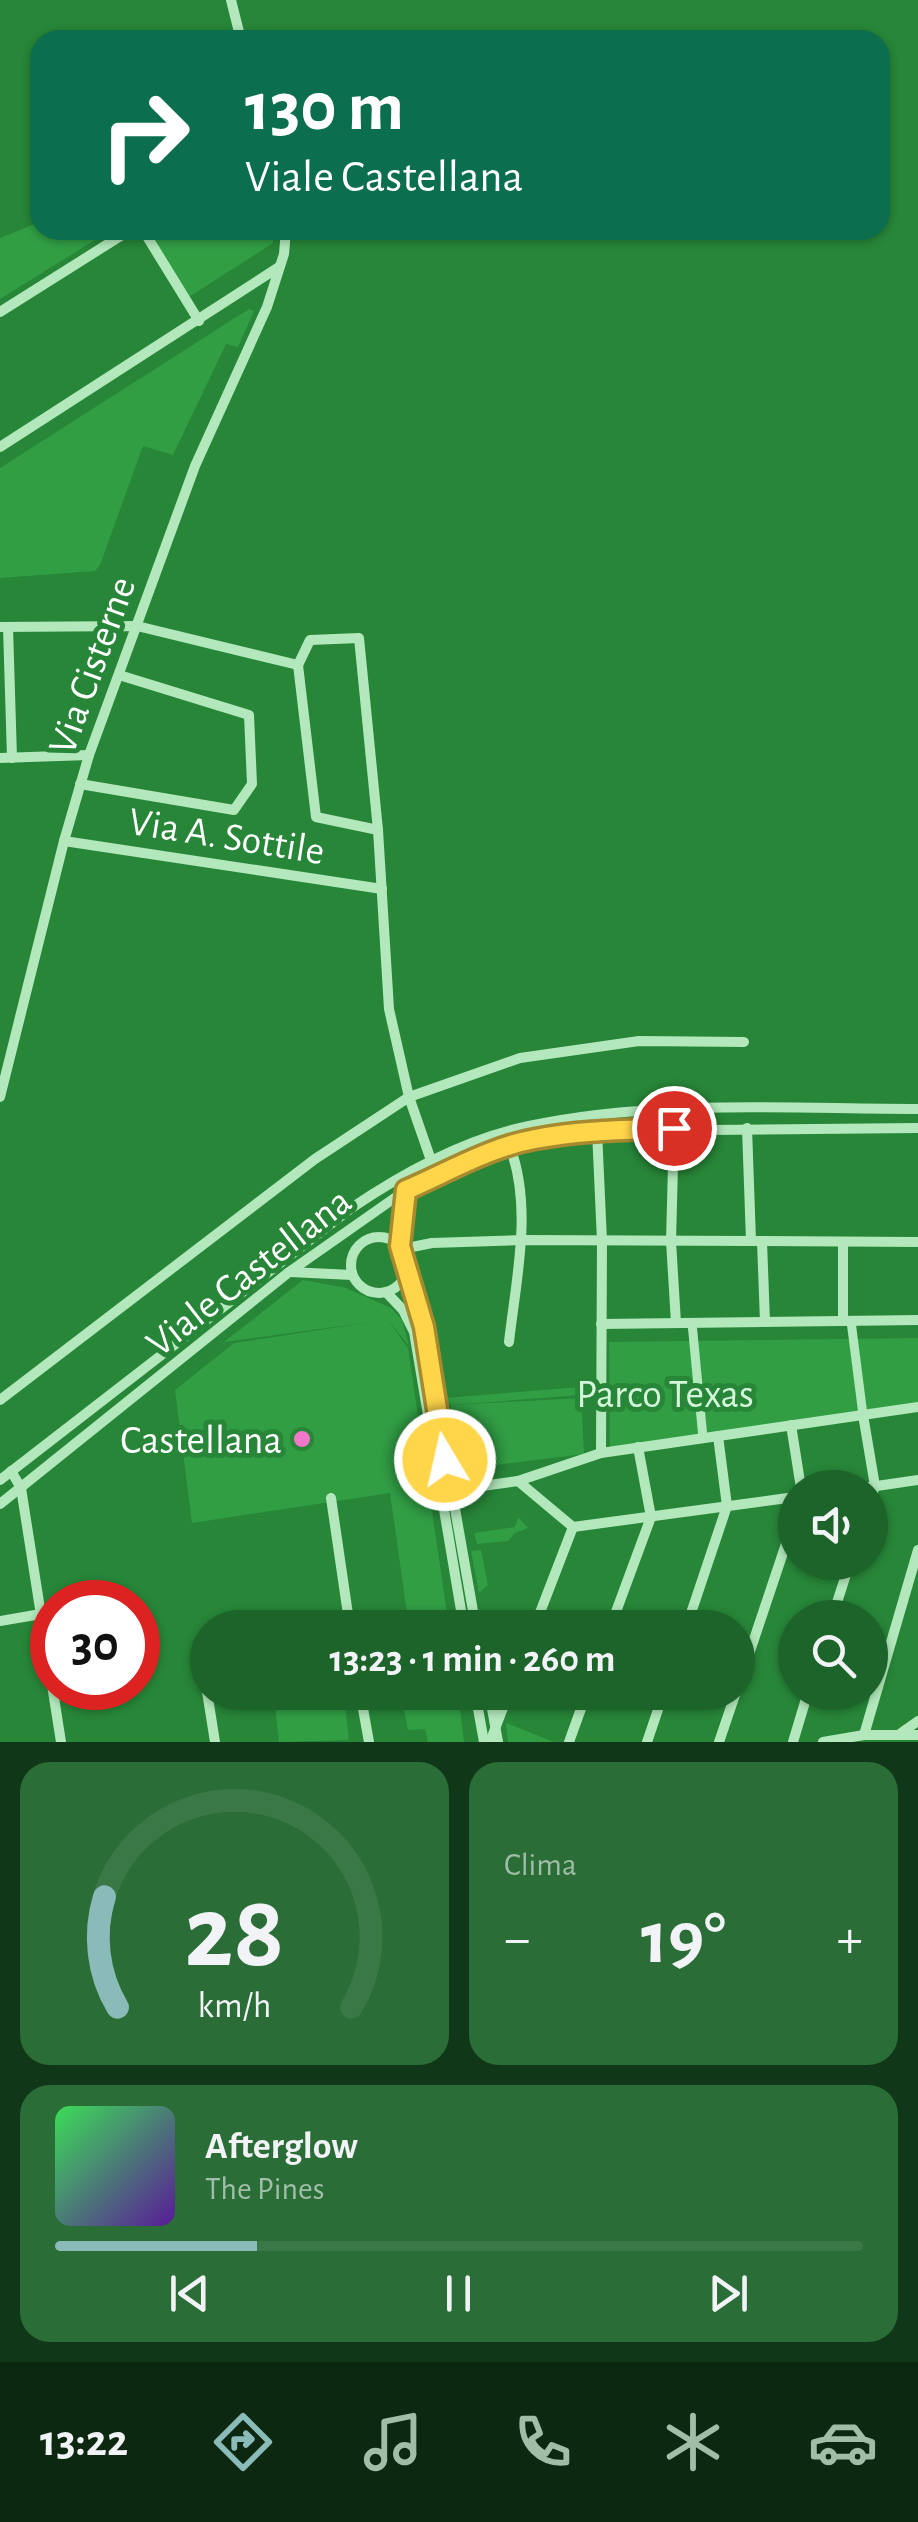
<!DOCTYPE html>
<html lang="it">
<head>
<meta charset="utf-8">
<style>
  body { margin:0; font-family:"Alegreya Sans",sans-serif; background:#2a6d36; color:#f1f3f6; height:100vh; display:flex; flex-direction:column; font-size:38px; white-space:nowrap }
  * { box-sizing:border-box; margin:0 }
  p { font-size:32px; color:#a0bda8 }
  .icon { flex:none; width:55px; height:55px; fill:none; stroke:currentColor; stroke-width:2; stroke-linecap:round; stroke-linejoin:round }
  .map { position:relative; height:1742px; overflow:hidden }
  .drawer { display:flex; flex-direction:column; gap:20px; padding:20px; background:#103717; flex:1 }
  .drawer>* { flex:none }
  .guide { position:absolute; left:30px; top:30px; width:860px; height:210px; border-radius:30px; box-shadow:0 2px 8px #0004; background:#0b6e4f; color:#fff; overflow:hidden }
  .tools { position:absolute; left:778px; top:1470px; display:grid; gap:20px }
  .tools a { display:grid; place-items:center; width:110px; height:110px; border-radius:50%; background:#1d642a; box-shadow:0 2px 8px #0004; font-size:50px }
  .speed { position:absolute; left:30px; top:1580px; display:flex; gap:20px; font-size:50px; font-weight:700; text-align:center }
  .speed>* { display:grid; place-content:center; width:130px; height:130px; border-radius:50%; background:#1d642a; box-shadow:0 2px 8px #0004; line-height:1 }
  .speed .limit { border:15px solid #d22; background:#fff; color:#111 }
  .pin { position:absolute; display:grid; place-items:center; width:85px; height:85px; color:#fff; margin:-42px; border:5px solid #fff; border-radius:50%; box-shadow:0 2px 10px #0007 }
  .me { position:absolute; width:110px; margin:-55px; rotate:351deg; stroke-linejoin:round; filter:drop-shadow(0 0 8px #0008) }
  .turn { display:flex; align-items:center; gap:35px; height:210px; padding:0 50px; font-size:45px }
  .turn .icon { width:130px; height:130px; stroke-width:2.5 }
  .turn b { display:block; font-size:70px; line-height:85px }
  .big { font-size:75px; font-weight:600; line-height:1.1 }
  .drawer .tile { flex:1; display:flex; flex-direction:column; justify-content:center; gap:15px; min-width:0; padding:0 35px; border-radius:30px; background:#2a6d36 }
  .drawer .dial { align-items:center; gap:0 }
  .dial svg { height:260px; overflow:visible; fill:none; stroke:#3b7847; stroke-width:7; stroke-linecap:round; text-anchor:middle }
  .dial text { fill:#f1f3f6; stroke:none }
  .song { display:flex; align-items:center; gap:30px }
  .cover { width:120px; height:120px; border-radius:15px; background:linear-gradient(135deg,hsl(130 70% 55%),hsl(270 70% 35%)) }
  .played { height:10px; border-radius:5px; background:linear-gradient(90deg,#8bbbb9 25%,#3b7847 25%) }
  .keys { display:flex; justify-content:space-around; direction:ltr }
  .heat { display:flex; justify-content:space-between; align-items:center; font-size:55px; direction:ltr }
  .drawer .tiles { flex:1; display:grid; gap:20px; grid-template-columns:1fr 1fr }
  .tile:last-child { grid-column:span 2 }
  .trip { position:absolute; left:190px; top:1610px; width:565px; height:100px; border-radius:50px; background:#1d642a; box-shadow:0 2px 8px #0004; font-weight:600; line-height:100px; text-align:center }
  .tabs { display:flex; height:160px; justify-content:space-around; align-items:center; background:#0c2811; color:#a0bda8 }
  .tabs .icon { width:70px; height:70px }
  .tabs .active { color:#8bbbb9 }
  .tabs b { font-size:45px; color:#f1f3f6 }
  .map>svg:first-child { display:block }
</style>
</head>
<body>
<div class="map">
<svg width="918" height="1742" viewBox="0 0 918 1742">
  <rect width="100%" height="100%" fill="#278638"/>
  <g fill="#319e44">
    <path d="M40,222V230H111L0,299V238Z"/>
    <path d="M144,230H273V243L189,297Z"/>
    <path d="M249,309L254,311L238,347L226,344L173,455L143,446L100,565L95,571L0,578V468Z"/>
    <path d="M303,1280L346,1288L391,1308L402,1320L409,1346L387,1319L408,1348L449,1627H409L390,1493L192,1523L175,1390L234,1343L371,1322L224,1342Z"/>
    <path d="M918,1338V1407L610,1452L609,1342Z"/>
    <path d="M580,1387L581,1395L451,1405L581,1398L584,1454L455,1470L451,1405L445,1398Z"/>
    <path d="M518,1517L528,1528L515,1533L508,1541L477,1544L474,1533L515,1527Z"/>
    <path d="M481,1550L488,1585L479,1593L471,1551Z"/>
    <path d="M401,1693H458L464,1742H428L425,1729L408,1730Z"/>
    <path d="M344,1696L349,1740L279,1742L275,1706Z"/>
    <path d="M506,1723L554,1742H508Z"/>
  </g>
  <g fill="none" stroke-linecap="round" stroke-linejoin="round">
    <g stroke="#b2e8bb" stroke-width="9">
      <path d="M851,1321L863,1415"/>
      <path d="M692,1323L703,1438"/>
    </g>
    <g stroke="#b2e8bb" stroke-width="10">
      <path d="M231,0L241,40"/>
      <path d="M143,230L199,321"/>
      <path d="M0,312L130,230"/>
      <path d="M0,447L279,267"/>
      <path d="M0,627L137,626L298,665L310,640L359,638L378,830L389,1009L409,1097L433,1166"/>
      <path d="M8,627L12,758"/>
      <path d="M298,665L316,817L378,830"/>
      <path d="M0,758L89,755"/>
      <path d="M80,784L234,810L252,784L249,715L119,675"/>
      <path d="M64,841L382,889"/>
      <path d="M0,1097L64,841L89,755L195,466L267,307L284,254L286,230"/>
      <path d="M674,1128L671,1241L676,1323"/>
      <path d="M747,1128L751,1241H762L765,1322"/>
      <path d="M597,1131L602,1241L601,1453"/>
      <circle cx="379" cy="1265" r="28"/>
      <path d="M762,1241L918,1242"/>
      <path d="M843,1242V1321"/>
      <path d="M400,1246L406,1190"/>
      <path d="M402,1249L432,1243L522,1240L751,1241"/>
      <path d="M407,1270L423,1327L476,1628"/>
      <path d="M290,1272L352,1275"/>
      <path d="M386,1292L403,1310L414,1332L464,1628"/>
      <path d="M601,1324L918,1320"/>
      <path d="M509,1342C516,1279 533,1208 510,1147"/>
      <path d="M0,1400L315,1159L409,1097L520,1058L639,1041L744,1042"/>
      <path d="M863,1415L875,1486L870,1500"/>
      <path d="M791,1425L801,1488"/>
      <path d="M11,1471L21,1488L61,1742"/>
      <path d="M0,1480L350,1209C403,1173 465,1139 529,1126C655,1099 790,1109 918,1109"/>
      <path d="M518,1481L573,1527L795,1497"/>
      <path d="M863,1488L918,1480"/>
      <path d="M440,1492L518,1481L601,1453L918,1407"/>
      <path d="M331,1498L350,1628"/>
      <path d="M0,1504L289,1272L406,1190L447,1170L532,1139L597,1131L918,1128"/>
      <path d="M832,1618L850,1562"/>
      <path d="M0,1621L41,1614"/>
      <path d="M534,1628L573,1527"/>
      <path d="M610,1628L651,1517L638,1447"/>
      <path d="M686,1628L727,1506L718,1436"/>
      <path d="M202,1660L215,1742"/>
      <path d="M738,1687L795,1517"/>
      <path d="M360,1692L369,1742"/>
      <path d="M475,1692L484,1742"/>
      <path d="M489,1692L498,1742"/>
      <path d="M901,1733L918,1721"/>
      <path d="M864,1735L918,1550"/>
      <path d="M490,1742L509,1692"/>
      <path d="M569,1742L587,1692"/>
      <path d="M647,1742L664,1692"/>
      <path d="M719,1742L736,1692"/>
      <path d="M793,1742L808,1692"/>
      <path d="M823,1742L864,1735H918"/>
    </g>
  </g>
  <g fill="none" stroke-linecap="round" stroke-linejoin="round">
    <defs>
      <path id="route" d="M445,1460L424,1327L400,1246L406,1190C448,1172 490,1147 535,1139C581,1130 627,1130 674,1128"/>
    </defs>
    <use href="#route" stroke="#a68a30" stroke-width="25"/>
    <use href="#route" stroke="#ffd54a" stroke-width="18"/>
  </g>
  <circle fill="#f177c8" stroke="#278638" stroke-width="4" cx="302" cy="1439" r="10"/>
  <g text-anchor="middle" stroke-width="10" stroke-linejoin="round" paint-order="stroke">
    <g font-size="40" fill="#fff" stroke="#278638">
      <text transform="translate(91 665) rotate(-70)" y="14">Via Cisterne</text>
      <text transform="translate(227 835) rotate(9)" y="14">Via A. Sottile</text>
      <text transform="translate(248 1271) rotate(-38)" y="14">Viale Castellana</text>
    </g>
    <g font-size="40" fill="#d5f6db" stroke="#278638">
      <text x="665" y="1407">Parco Texas</text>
    </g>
    <g font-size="40" fill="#fff" stroke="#278638" text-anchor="end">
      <text x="282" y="1453">Castellana</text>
    </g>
  </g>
</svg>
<div class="tools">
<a><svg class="icon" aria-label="sound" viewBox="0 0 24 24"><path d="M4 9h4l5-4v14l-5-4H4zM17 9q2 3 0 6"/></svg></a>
<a><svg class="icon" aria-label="search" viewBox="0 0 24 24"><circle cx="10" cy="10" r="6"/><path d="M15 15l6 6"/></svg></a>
</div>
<div class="speed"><div class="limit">30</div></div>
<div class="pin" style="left:674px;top:1128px;background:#d93025"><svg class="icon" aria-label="arrive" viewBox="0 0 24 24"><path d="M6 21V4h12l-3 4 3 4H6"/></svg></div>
<svg class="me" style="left:445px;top:1460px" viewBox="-20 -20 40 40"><circle r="17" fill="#ffd54a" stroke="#fff" stroke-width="3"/><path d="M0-11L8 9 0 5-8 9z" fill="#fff"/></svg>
<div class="trip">13:23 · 1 min · 260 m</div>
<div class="guide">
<div class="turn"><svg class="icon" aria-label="right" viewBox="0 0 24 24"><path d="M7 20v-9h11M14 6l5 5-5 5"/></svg><div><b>130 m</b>Viale Castellana</div></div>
</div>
</div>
<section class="drawer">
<div class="tiles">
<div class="tile dial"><svg viewBox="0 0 100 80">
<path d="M14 69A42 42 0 1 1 86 69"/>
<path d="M14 69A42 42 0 0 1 10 35" stroke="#8bbbb9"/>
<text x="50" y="56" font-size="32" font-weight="700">28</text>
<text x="50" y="72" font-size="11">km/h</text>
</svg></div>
<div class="tile"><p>Clima</p>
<div class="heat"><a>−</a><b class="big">19°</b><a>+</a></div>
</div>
<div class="tile">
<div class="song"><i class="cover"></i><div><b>Afterglow</b><p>The Pines</p></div></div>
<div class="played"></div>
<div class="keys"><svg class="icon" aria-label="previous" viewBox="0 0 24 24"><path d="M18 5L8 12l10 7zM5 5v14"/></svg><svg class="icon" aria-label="pause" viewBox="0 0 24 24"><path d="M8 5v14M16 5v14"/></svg><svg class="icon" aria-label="next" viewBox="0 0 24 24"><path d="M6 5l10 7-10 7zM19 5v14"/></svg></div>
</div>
</div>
</section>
<nav class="tabs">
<b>13:22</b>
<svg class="icon active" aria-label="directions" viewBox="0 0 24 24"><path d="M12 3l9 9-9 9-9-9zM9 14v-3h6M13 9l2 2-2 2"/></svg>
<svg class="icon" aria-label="music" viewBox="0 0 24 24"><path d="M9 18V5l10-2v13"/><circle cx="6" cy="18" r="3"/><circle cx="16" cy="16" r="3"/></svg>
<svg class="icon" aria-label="phone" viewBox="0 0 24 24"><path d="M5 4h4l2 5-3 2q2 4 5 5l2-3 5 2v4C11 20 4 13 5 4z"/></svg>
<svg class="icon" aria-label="climate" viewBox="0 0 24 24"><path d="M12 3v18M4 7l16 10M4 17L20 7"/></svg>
<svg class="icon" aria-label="car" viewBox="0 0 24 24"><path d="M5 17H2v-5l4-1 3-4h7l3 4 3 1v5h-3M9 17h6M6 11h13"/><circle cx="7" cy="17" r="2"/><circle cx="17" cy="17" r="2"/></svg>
</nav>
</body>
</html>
